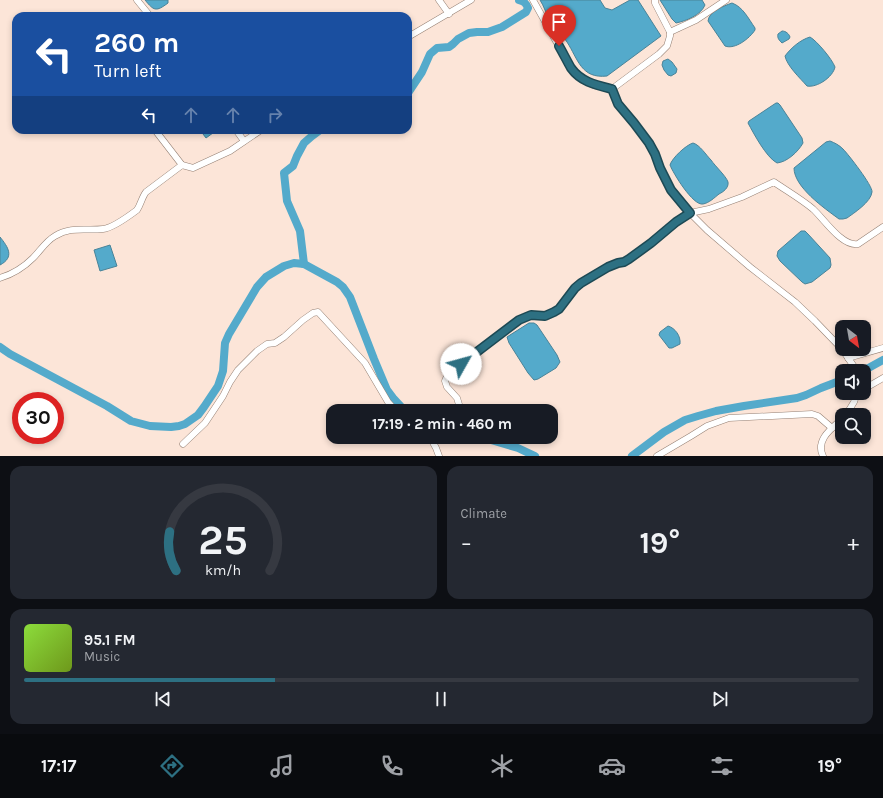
<!DOCTYPE html>
<html lang="en">
<head>
<meta charset="utf-8">
<style>
  body { margin:0; font-family:Karla,sans-serif; background:#242831; color:#f1f3f6; height:100vh; display:flex; flex-direction:column; font-size:15px; white-space:nowrap }
  * { box-sizing:border-box; margin:0 }
  p { font-size:13px; color:#9ea1a6 }
  .icon { flex:none; width:22px; height:22px; fill:none; stroke:currentColor; stroke-width:2; stroke-linecap:round; stroke-linejoin:round }
  .map { position:relative; height:456px; overflow:hidden }
  .sheet { display:flex; flex-direction:column; gap:10px; padding:10px; background:#0d0f14; flex:1 }
  .sheet>* { flex:none }
  .banner { position:absolute; left:12px; top:12px; width:400px; height:122px; border-radius:12px; box-shadow:0 2px 6px #0003; background:#1a4fa0; color:#fff; overflow:hidden }
  .needle { width:26px; rotate:149deg }
  .buttons { position:absolute; left:835px; top:320px; display:grid; gap:8px }
  .buttons a { display:grid; place-items:center; width:36px; height:36px; border-radius:8px; background:#171b24; box-shadow:0 2px 6px #0003; font-size:20px }
  .speed { position:absolute; left:12px; top:392px; display:flex; gap:8px; font-size:20px; font-weight:700; text-align:center }
  .speed>* { display:grid; place-content:center; width:52px; height:52px; border-radius:50%; background:#171b24; box-shadow:0 2px 6px #0003; line-height:1 }
  .speed .limit { border:6px solid #d22; background:#fff; color:#111 }
  .pin { position:absolute; display:grid; place-items:center; width:34px; height:34px; color:#fff; margin:-41px -17px; border-radius:50% 50% 50% 0; rotate:-45deg; box-shadow:0 0 4px #0007 }
  .pin .icon { rotate:45deg }
  .me { position:absolute; width:44px; margin:-22px; rotate:52deg; stroke-linejoin:round; filter:drop-shadow(0 0 3px #0008) }
  .turn { display:flex; align-items:center; gap:14px; height:84px; padding:0 16px; font-size:18px }
  .turn .icon { width:52px; height:52px; stroke-width:2.5 }
  .turn b { display:block; font-size:28px; line-height:34px }
  .lanes { display:flex; align-items:center; height:38px; padding:0 16px; background:#0003; justify-content:center; gap:20px; direction:ltr }
  .lanes .off { opacity:.35 }
  .big { font-size:30px; font-weight:700; line-height:1.1 }
  .sheet .card { flex:1; display:flex; flex-direction:column; justify-content:center; gap:6px; min-width:0; padding:0 14px; border-radius:12px; background:#242831 }
  .sheet .dial { align-items:center; gap:0 }
  .dial svg { height:104px; overflow:visible; fill:none; stroke:#363941; stroke-width:7; stroke-linecap:round; text-anchor:middle }
  .dial text { fill:#f1f3f6; stroke:none }
  .song { display:flex; align-items:center; gap:12px }
  .cover { width:48px; height:48px; border-radius:6px; background:linear-gradient(135deg,hsl(90 70% 55%),hsl(80 70% 35%)) }
  .played { height:4px; border-radius:2px; background:linear-gradient(90deg,#2d7082 30%,#363941 30%) }
  .keys { display:flex; justify-content:space-around; direction:ltr }
  .heat { display:flex; justify-content:space-between; align-items:center; font-size:22px; direction:ltr }
  .sheet .tiles { flex:1; display:grid; gap:10px; grid-template-columns:1fr 1fr }
  .card:last-child { grid-column:span 2 }
  .trip { position:absolute; left:326px; top:404px; width:232px; height:40px; border-radius:12px; background:#171b24; box-shadow:0 2px 6px #0003; font-weight:700; line-height:40px; text-align:center }
  .dock { display:flex; height:64px; justify-content:space-around; align-items:center; background:#090b0e; color:#9ea1a6 }
  .dock .icon { width:28px; height:28px }
  .dock .selected { color:#2d7082 }
  .dock b { font-size:18px; color:#f1f3f6 }
  .map>svg:first-child { display:block }
</style>
</head>
<body>
<div class="map">
<svg width="883" height="456" viewBox="0 0 883 456">
  <rect width="100%" height="100%" fill="#fce5d8"/>
  <g fill="#54aacb" stroke="#498398">
    <path d="M145,0H168V3C156,12 154,11 145,0Z"/>
    <path d="M540,0H600L605,8L612,10L630,0H638L661,36L607,76C581,79 578,59 567,42C562,34 555,28 550,20C546,14 544,6 540,0Z"/>
    <path d="M660,0H702L705,5C701,15 686,21 676,23L672,19Z"/>
    <path d="M732,3C743,7 748,18 755,28V30C750,38 735,50 725,46L708,21C709,11 724,6 732,3Z"/>
    <path d="M782,31C786,31 789,34 790,37L789,39L782,43C779,40 777,38 778,34Z"/>
    <path d="M810,37C817,41 832,59 835,67C833,77 817,88 807,86C800,78 787,66 785,56C791,48 800,40 810,37Z"/>
    <path d="M668,59L672,62L677,69L676,73L671,76L668,75L664,70L662,65L663,61Z"/>
    <path d="M776,103H778L780,105L802,138L803,143C798,152 787,162 777,163C766,157 754,134 748,123L749,121Z"/>
    <path d="M200,130H217L206,138Z"/>
    <path d="M830,141C835,143 839,145 843,149C848,154 873,186 872,192C871,202 854,213 847,218L843,219H839C824,208 794,187 794,168L826,142Z"/>
    <path d="M693,143C700,145 706,155 711,160C715,166 726,176 728,182C729,188 723,192 719,194C714,198 709,203 703,204C693,206 673,173 670,165C672,158 686,145 693,143Z"/>
    <path d="M801,231H805L808,234L830,258L831,265L830,268L812,282L805,284L802,282L780,261L777,256L778,251Z"/>
    <path d="M0,237C8,247 15,257 0,265Z"/>
    <path d="M110,245L117,266L100,271L94,250Z"/>
    <path d="M529,323H534L537,325L557,355L560,362L556,368L538,379L534,380L528,373L509,343L507,337L510,335Z"/>
    <path d="M668,326C675,328 681,336 680,344L672,348H669L659,335L660,332Z"/>
  </g>
  <g fill="none" stroke-linecap="round" stroke-linejoin="round">
    <g stroke="#54aacb" stroke-width="8">
      <path d="M408,93L422,72L430,54L437,48L449,47L453,44L458,39L469,33L477,32H488L502,27L526,12L528,8C526,3 524,1 519,0"/>
      <path d="M304,264L300,231L287,201L284,173L293,166L297,156L304,143L312,136L320,130"/>
      <path d="M0,347L10,354L107,406L131,421L150,426L171,427L179,426L185,424L198,415L204,407L218,386L223,371L225,343L229,334L257,287L266,277L284,266L294,263L304,264L337,282L343,287L350,297L374,359L387,390L393,398L405,411"/>
      <path d="M863,371L883,360"/>
      <path d="M481,437L518,448L535,456"/>
      <path d="M632,456L664,432L685,420L698,416L716,411L744,406L797,398L806,395L821,388L842,380"/>
    </g>
    <defs>
      <g id="minor">
        <path d="M137,0L150,16"/>
        <path d="M439,0L449,14"/>
        <path d="M533,0L571,68L582,79L593,85L612,89L618,104L634,123L649,143L655,154L660,168L671,190L690,213L707,230L750,267L795,302L815,321L842,349L857,371"/>
        <path d="M670,32L696,20L726,0"/>
        <path d="M408,37L471,0"/>
        <path d="M612,89L659,54L667,46L670,36V32L655,3V0"/>
        <path d="M236,130L244,141"/>
        <path d="M182,165L193,168L230,151L261,130"/>
        <path d="M0,278C13,274 23,268 33,258C40,251 46,241 55,236C71,226 85,231 103,229C113,228 129,216 137,210C141,204 142,197 146,192L182,165L155,130"/>
        <path d="M848,358L883,348"/>
        <path d="M864,389L883,378"/>
        <path d="M461,411L457,398L447,387L445,381L448,374L519,320L531,315L545,316L554,312L559,309L575,288L581,283L608,267L618,263L624,262L629,259L651,243L676,222L690,213L709,209L742,197L774,182C787,191 801,199 813,209C824,219 842,247 858,244L883,227"/>
        <path d="M846,415L854,402L857,393"/>
        <path d="M430,437L436,448L439,456"/>
        <path d="M433,442L442,437"/>
        <path d="M183,444L205,423L223,396L230,382L238,370L257,351L267,344L275,343L284,337L303,320L313,313L318,312L365,363L388,402L396,411"/>
        <path d="M657,456L691,436L707,426L729,418L812,414L818,416L832,428"/>
        <path d="M823,456C815,440 832,428 842,419"/>
      </g>
    </defs>
    <use href="#minor" stroke="#958074" stroke-width="7"/>
    <use href="#minor" stroke="#fff" stroke-width="6"/>
  </g>
  <g fill="none" stroke-linecap="round" stroke-linejoin="round">
    <defs>
      <path id="route" d="M461,364L519,320L531,315L545,316L554,312L559,309L575,288L581,283L608,267L618,263L624,262L629,259L651,243L676,222L690,213L671,190L660,168L655,154L649,143L634,123L618,104L612,89C596,85 581,82 571,68C567,61 563,53 559,46"/>
    </defs>
    <use href="#route" stroke="#1d4954" stroke-width="10"/>
    <use href="#route" stroke="#2d7082" stroke-width="7"/>
  </g>
</svg>
<div class="buttons">
<a><svg class="needle" viewBox="-14 -14 28 28"><path d="M0-13l5 13h-10z" fill="#e53935"/><path d="M0 13l5-13h-10z" fill="#9ea1a6"/></svg></a>
<a><svg class="icon" aria-label="sound" viewBox="0 0 24 24"><path d="M4 9h4l5-4v14l-5-4H4zM17 9q2 3 0 6"/></svg></a>
<a><svg class="icon" aria-label="search" viewBox="0 0 24 24"><circle cx="10" cy="10" r="6"/><path d="M15 15l6 6"/></svg></a>
</div>
<div class="speed"><div class="limit">30</div></div>
<div class="pin" style="left:559px;top:46px;background:#d93025"><svg class="icon" aria-label="arrive" viewBox="0 0 24 24"><path d="M6 21V4h12l-3 4 3 4H6"/></svg></div>
<svg class="me" style="left:461px;top:364px" viewBox="-20 -20 40 40"><circle r="19" fill="#fff"/><path d="M0-13L10 11 0 6-10 11z" fill="#2d7082"/></svg>
<div class="trip">17:19 · 2 min · 460 m</div>
<div class="banner">
<div class="turn"><svg class="icon" aria-label="left" viewBox="0 0 24 24"><path d="M17 20v-9H6M10 6l-5 5 5 5"/></svg><div><b>260 m</b>Turn left</div></div>
<div class="lanes"><svg class="icon" aria-label="left" viewBox="0 0 24 24"><path d="M17 20v-9H6M10 6l-5 5 5 5"/></svg><svg class="icon off" aria-label="ahead" viewBox="0 0 24 24"><path d="M12 20V5M6 11l6-6 6 6"/></svg><svg class="icon off" aria-label="ahead" viewBox="0 0 24 24"><path d="M12 20V5M6 11l6-6 6 6"/></svg><svg class="icon off" aria-label="right" viewBox="0 0 24 24"><path d="M7 20v-9h11M14 6l5 5-5 5"/></svg></div>
</div>
</div>
<section class="sheet">
<div class="tiles">
<div class="card dial"><svg viewBox="0 0 100 80">
<path d="M14 69A42 42 0 1 1 86 69"/>
<path d="M14 69A42 42 0 0 1 9 39" stroke="#2d7082"/>
<text x="50" y="56" font-size="32" font-weight="700">25</text>
<text x="50" y="72" font-size="11">km/h</text>
</svg></div>
<div class="card"><p>Climate</p>
<div class="heat"><a>−</a><b class="big">19°</b><a>+</a></div>
</div>
<div class="card">
<div class="song"><i class="cover"></i><div><b>95.1 FM</b><p>Music</p></div></div>
<div class="played"></div>
<div class="keys"><svg class="icon" aria-label="previous" viewBox="0 0 24 24"><path d="M18 5L8 12l10 7zM5 5v14"/></svg><svg class="icon" aria-label="pause" viewBox="0 0 24 24"><path d="M8 5v14M16 5v14"/></svg><svg class="icon" aria-label="next" viewBox="0 0 24 24"><path d="M6 5l10 7-10 7zM19 5v14"/></svg></div>
</div>
</div>
</section>
<nav class="dock">
<b>17:17</b>
<svg class="icon selected" aria-label="directions" viewBox="0 0 24 24"><path d="M12 3l9 9-9 9-9-9zM9 14v-3h6M13 9l2 2-2 2"/></svg>
<svg class="icon" aria-label="music" viewBox="0 0 24 24"><path d="M9 18V5l10-2v13"/><circle cx="6" cy="18" r="3"/><circle cx="16" cy="16" r="3"/></svg>
<svg class="icon" aria-label="phone" viewBox="0 0 24 24"><path d="M5 4h4l2 5-3 2q2 4 5 5l2-3 5 2v4C11 20 4 13 5 4z"/></svg>
<svg class="icon" aria-label="climate" viewBox="0 0 24 24"><path d="M12 3v18M4 7l16 10M4 17L20 7"/></svg>
<svg class="icon" aria-label="car" viewBox="0 0 24 24"><path d="M5 17H2v-5l4-1 3-4h7l3 4 3 1v5h-3M9 17h6M6 11h13"/><circle cx="7" cy="17" r="2"/><circle cx="17" cy="17" r="2"/></svg>
<svg class="icon" aria-label="filters" viewBox="0 0 24 24"><path d="M4 7h16M4 17h16"/><circle cx="9" cy="7" r="2"/><circle cx="15" cy="17" r="2"/></svg>
<b>19°</b>
</nav>
</body>
</html>
